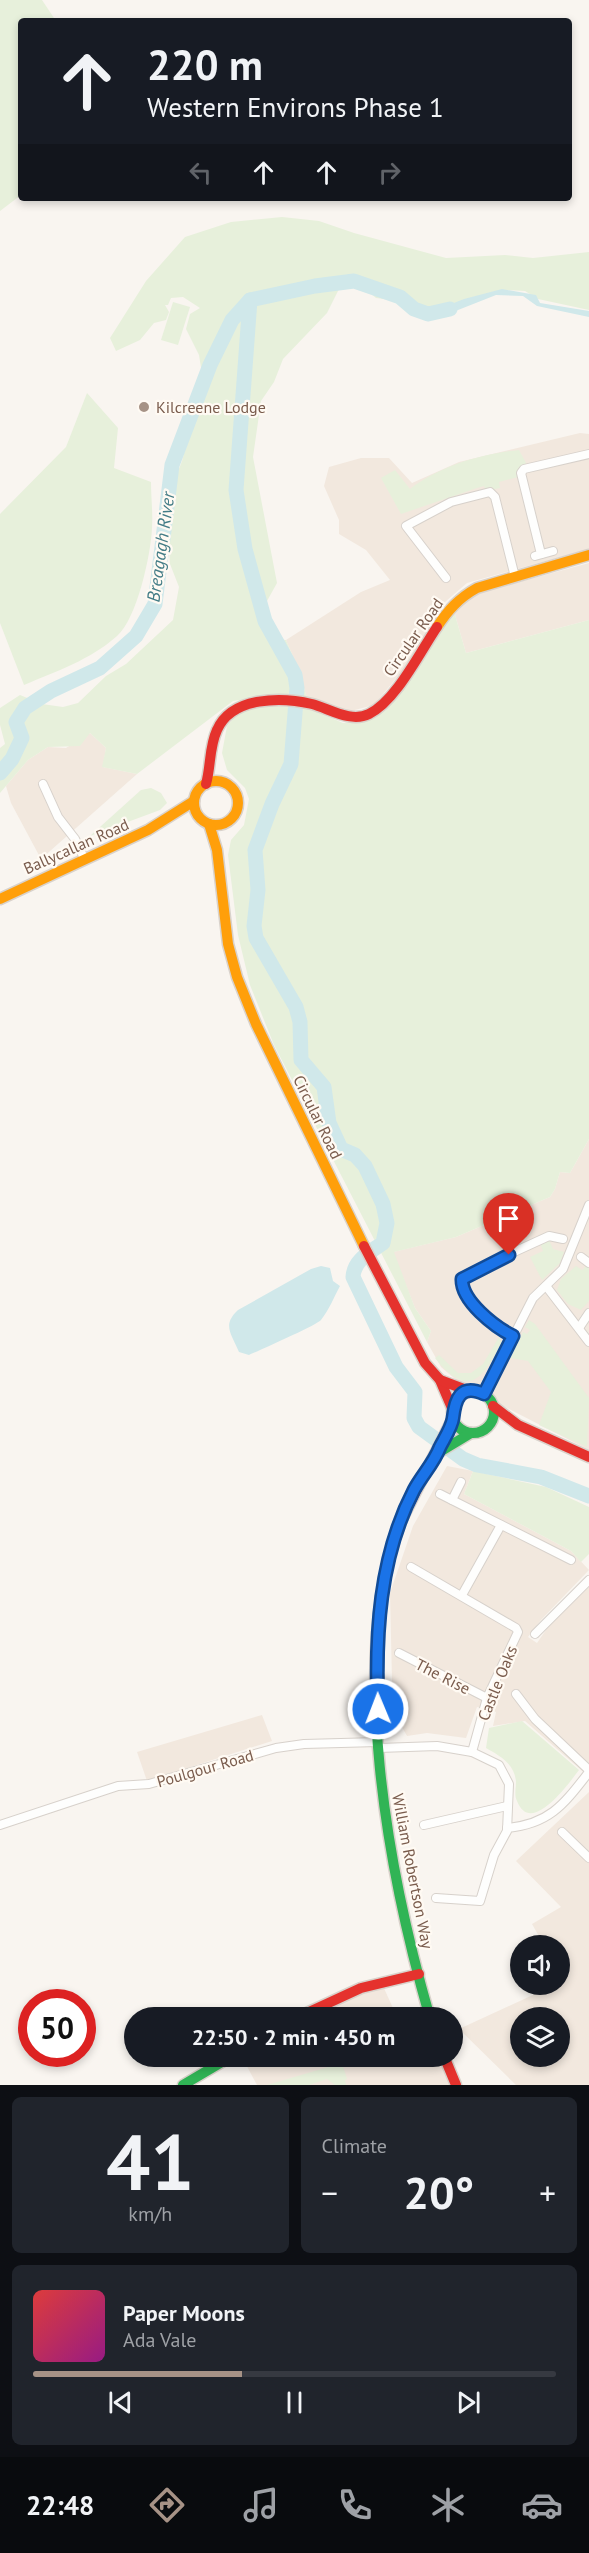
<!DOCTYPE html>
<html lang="en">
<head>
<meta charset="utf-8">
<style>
  body { margin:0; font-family:"PT Sans",sans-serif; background:#20242c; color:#f1f3f6; height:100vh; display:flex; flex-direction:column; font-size:22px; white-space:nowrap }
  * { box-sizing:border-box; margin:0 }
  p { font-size:20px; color:#9ea1a6 }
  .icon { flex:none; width:33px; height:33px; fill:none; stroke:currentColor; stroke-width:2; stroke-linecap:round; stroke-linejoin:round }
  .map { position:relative; height:2085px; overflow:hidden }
  .drawer { display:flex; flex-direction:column; gap:12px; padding:12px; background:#0d0f14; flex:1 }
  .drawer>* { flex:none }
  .top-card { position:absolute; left:18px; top:18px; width:554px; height:183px; border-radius:6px; box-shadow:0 3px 9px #0003; background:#171b24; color:#f1f3f6; overflow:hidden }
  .fabs { position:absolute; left:510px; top:1935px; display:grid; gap:12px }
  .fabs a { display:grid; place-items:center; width:60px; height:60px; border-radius:50%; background:#171b24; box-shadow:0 3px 9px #0003; font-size:30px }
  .speed { position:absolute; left:18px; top:1989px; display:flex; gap:12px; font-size:30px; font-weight:700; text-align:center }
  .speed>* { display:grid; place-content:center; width:78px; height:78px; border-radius:50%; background:#171b24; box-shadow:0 3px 9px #0003; line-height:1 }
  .speed .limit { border:9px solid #d22; background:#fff; color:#111 }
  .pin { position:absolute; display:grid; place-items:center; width:51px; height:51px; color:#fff; margin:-62px -26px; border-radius:50% 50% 50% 0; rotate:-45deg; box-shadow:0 0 6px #0007 }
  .pin .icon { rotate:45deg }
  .me { position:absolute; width:66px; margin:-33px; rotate:359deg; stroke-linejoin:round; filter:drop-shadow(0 0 4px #0008) }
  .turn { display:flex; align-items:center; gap:21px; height:126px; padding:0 30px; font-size:27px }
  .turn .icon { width:78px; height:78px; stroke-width:2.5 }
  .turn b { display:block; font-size:42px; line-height:51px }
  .lanes { display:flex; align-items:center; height:57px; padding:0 30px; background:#0003; justify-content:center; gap:30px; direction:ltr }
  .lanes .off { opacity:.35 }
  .big { font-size:45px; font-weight:800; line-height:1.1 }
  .drawer .tile { flex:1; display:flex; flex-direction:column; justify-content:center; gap:9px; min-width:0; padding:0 21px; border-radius:9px; background:#20242c }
  .drawer .dial { align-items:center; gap:0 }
  .dial b { font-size:78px; line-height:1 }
  .song { display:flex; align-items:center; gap:18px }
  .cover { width:72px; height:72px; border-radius:9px; background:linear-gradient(135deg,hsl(0 70% 55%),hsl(310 70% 35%)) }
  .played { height:6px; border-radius:3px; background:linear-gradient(90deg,#a69286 40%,#363941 40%) }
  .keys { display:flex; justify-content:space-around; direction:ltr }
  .heat { display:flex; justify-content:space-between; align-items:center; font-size:33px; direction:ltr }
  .drawer .tiles { flex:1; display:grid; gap:12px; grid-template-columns:1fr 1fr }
  .tile:last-child { grid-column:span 2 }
  .trip { position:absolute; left:124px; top:2007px; width:339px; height:60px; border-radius:30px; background:#171b24; box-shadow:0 3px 9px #0003; font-weight:800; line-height:60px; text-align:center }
  .tabs { display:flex; height:96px; justify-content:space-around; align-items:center; background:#090b0e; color:#9ea1a6 }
  .tabs .icon { width:42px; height:42px }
  .tabs .selected { color:#a69286 }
  .tabs b { font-size:27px; color:#f1f3f6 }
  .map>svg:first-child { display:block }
</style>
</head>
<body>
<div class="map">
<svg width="589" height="2085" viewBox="0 0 589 2085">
  <rect width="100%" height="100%" fill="#f9f5f0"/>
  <g fill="#f2e8de" fill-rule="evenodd">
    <path d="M580,433L589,434V549L467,583L445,602L403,670L374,705L351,711L307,699L300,673L286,640L361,592L390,580L366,550L339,534V520L324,486L329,467L361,458H389L412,483L459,462Z"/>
    <path d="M589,563V620L466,653L453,608L475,594Z"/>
    <path d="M90,733L106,748L103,767L137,774L41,859L11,803L6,786L28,760L48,747L66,748Z"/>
    <path d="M589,1139V1450L462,1385L441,1367L427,1342L431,1331L415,1308L393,1252L456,1237L550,1197L555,1189L560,1172L570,1173Z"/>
    <path d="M447,1466L473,1471L464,1494L571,1551L589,1570L541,1620L528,1637L537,1643L559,1611L589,1582V1777L525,1721L493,1726L496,1712L477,1707L466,1738L427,1733L407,1736L402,1727L393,1725L390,1593L413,1526Z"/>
    <path d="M262,1715L272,1741L147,1781L137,1752Z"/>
    <path d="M589,1792V2085H516L459,2029L563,1981L560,1974V1946L544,1945L532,1924L561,1907L516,1861ZM520,2018H560V2056H520Z"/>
    <path d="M383,1986L397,2017L312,2018L366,1990Z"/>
    <path d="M369,2056L371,2063L389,2057H439L450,2085H257L242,2057Z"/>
  </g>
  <g fill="#e7f0db">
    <path d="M0,0H42L56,21H21V195L0,211Z"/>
    <path d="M282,217L319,221L354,233L446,258L505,255L533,258L589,252V310L538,299L525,291L507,290L450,309L426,312L400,301L376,298L356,281L339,289L327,313L283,359L274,382L261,401L253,457L277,583L267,601L261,623L275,639L286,640L300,673L307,699L265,696L233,701L137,774L102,767L106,748L90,733L80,746L48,747L28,760L0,793V748L5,744L0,725V708L20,695L42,704L63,707L78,703L106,676L126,664L173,620L179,587L170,564L168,533L174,482L182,461L203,380L199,355L186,329L190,314L200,308L183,297L171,298L168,305H165L169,312L166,320L154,323L140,340L116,351L110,338L146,281L185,237L231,222Z"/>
    <path d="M173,302L190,307L178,345L161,340Z"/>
    <path d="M87,393L118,428L114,468L151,482C151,497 153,513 152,528C151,554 137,619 117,636C90,660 57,671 24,685L0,623V514L66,447Z"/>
    <path d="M519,450L526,463L518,477L499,482L500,488L486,491L484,486L477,488L401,514L381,478L395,470L410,489C440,466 481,454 519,450Z"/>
    <path d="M453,608L466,653L589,620V1139L570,1173L560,1172L555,1189L550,1197L456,1237L394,1252L415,1308L431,1331L427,1342L274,1045L250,985L238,935L228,855L231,840L244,825L249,799L245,788L227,770L222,753L227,726L237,714L252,706L306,707L343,723L373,719L386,710L403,689Z"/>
    <path d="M151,788L161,793L167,803L160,810L90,836L141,790Z"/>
    <path d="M549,1240L553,1249L564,1252L560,1263L542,1280L530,1257L543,1251L540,1243Z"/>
    <path d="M576,1266L582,1270L586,1266L589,1268V1301L581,1310L568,1304L557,1290L561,1279Z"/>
    <path d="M529,1320L535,1324L589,1398L587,1447L539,1425L551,1392L528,1361L510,1358L523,1332L527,1334L530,1330L525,1327Z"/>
    <path d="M499,1337L502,1342C483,1379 468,1400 435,1358L439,1355L458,1373H471L483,1364Z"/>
    <path d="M473,1471L546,1487L589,1507V1554L581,1562L571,1551L464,1494Z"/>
    <path d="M522,1721L579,1770C569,1783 531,1837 517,1801C514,1795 516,1789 516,1782C515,1764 500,1756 486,1748L489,1728Z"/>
    <path d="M342,2063L347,2079L345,2080L346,2085H335L327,2079L309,2085H267Z"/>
  </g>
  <g fill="#d0e8ea">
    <path d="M502,289L536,295L540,303L589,311V317L537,306L523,296L496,295L453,312L431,316V312L464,299Z"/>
    <path d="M321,1266L330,1268L333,1281L340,1286C334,1297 329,1310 321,1320C317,1325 260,1350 249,1355L239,1352C231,1333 222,1325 238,1310L311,1269Z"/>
  </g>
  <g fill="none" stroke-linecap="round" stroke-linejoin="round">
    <g stroke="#d0e8ea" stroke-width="15">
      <path d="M250,300L236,490L245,549L265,621L295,675L297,688L291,764L272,804L255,850L258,890L254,926L256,938L296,1007L300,1022L301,1060L324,1087L329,1123L341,1149L355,1155L365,1166L383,1204L387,1223L383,1243C369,1253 354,1260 353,1277L396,1367L415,1392L414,1418L419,1427L463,1459L477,1465L541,1477L589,1496"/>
      <path d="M0,773L12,759L22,738L16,722L25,708L51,691L100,668L136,636L155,604L172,465L210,365L232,320L250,300L315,286L354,281L400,297L414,309L428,314L450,309"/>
    </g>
    <defs>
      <g id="street">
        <path d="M541,554L521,473L524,469L589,454"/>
        <path d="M535,556L553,551"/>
        <path d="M446,578L406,526L451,502L490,492L495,497L515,577"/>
        <path d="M43,784L58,817L75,839L84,858"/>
        <path d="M581,1257L589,1263"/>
        <path d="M546,1286L589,1342"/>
        <path d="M579,1328L589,1313"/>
        <path d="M513,1336C495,1327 461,1301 462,1279L468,1273L549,1236L563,1239"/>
        <path d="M484,1394L533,1298L563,1269L589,1205"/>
        <path d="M440,1494L571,1560"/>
        <path d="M452,1500L461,1482"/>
        <path d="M462,1595L501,1525"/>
        <path d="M535,1634L589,1580"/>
        <path d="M399,1653L487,1698"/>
        <path d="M516,1694L535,1719L589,1770"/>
        <path d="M379,1748L437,1746L472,1752L487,1698L518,1632L516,1628L411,1567"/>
        <path d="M0,1825L118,1786L149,1784L276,1748L304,1744L378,1742"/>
        <path d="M424,1825L507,1806"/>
        <path d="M507,1828C550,1824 564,1804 589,1772"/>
        <path d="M562,1832L589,1858"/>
        <path d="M436,1898L480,1901L494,1855L507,1831L509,1784L499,1765L472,1752"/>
      </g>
      <g id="fast">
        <circle cx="473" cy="1412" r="21"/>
        <path d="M438,1453L471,1433"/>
        <path d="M403,1517C345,1654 390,1879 430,2018"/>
        <path d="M183,2085L232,2056"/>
      </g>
      <g id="slow">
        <path d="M437,627C448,610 459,598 477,588L589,555"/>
        <circle cx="216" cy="803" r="22"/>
        <path d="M209,824L217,850L228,944L237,977L256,1024L364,1246"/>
        <path d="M0,899L148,830L194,801"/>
      </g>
      <g id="jam">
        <path d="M206,784C211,766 209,747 217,730C232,696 282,697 312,704C330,709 351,723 369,714C396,701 420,652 437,627"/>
        <path d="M364,1246L425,1363L440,1380L452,1408"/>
        <path d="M440,1380L469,1391"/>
        <path d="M493,1406L518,1425L589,1457"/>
        <path d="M403,1517L453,1418"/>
        <path d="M296,2018L361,1988L419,1974"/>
        <path d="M444,2056L456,2085"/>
      </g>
    </defs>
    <use href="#street" stroke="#d7d1cb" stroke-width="10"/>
    <use href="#fast" stroke="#d9d2cb" stroke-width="13"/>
    <use href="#slow" stroke="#d9d2cb" stroke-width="13"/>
    <use href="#jam" stroke="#d9d2cb" stroke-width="13"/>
    <use href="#street" stroke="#fefefd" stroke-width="8"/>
    <use href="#fast" stroke="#30b455" stroke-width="10"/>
    <use href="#slow" stroke="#ff9f0a" stroke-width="10"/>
    <use href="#jam" stroke="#e5322d" stroke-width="10"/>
  </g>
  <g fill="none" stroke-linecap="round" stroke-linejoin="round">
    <defs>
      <path id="route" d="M378,1709C375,1635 379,1557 414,1490C422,1475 434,1463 440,1447C444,1439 452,1427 453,1418C455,1400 460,1383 484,1394L513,1336C495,1327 461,1301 462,1279L509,1255"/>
    </defs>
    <use href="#route" stroke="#114b97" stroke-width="15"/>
    <use href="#route" stroke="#1a73e8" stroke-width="10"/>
  </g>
  <circle fill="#a69286" stroke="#fffaf3" stroke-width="2" cx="144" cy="407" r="6"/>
  <g text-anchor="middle" stroke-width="4.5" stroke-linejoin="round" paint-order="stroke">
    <g font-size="16" fill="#7a5c4d" stroke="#fffaf3" text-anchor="start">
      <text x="156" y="413">Kilcreene Lodge</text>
    </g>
    <g font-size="16" fill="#7a5c4d" stroke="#fffaf3">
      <text transform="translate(413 637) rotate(-55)" y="6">Circular Road</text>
      <text transform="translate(76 846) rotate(-24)" y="6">Ballycallan Road</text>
      <text transform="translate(318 1117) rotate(64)" y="6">Circular Road</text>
      <text transform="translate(443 1676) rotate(27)" y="6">The Rise</text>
      <text transform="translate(497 1683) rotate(-68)" y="6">Castle Oaks</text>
      <text transform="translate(205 1768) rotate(-16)" y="6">Poulgour Road</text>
      <text transform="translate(413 1871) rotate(79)" y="6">William Robertson Way</text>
    </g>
    <g font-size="18" font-style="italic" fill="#437c86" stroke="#fffaf3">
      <text transform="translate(161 547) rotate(-82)" y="6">Breagagh River</text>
    </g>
  </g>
</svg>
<div class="fabs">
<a><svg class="icon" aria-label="sound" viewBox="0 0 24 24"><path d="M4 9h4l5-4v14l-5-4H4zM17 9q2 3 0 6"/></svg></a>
<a><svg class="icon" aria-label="layers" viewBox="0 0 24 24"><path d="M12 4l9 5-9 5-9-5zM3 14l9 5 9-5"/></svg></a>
</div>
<div class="speed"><div class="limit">50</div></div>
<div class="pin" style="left:509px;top:1255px;background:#d93025"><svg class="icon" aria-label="arrive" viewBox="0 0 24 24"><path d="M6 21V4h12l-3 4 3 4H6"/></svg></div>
<svg class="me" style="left:378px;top:1709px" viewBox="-20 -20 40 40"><circle r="17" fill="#1a73e8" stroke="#fff" stroke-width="3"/><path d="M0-11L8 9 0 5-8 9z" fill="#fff"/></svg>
<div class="trip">22:50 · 2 min · 450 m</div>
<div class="top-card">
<div class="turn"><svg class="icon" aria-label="ahead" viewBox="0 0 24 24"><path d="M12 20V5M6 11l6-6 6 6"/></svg><div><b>220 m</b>Western Environs Phase 1</div></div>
<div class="lanes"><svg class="icon off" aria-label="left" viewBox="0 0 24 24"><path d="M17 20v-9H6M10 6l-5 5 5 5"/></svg><svg class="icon" aria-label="ahead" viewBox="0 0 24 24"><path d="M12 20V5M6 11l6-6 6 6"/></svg><svg class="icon" aria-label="ahead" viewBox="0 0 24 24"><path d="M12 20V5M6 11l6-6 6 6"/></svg><svg class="icon off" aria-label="right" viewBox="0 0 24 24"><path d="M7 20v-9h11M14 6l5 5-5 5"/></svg></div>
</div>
</div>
<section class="drawer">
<div class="tiles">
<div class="tile dial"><b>41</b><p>km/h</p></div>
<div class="tile"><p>Climate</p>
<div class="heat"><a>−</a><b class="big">20°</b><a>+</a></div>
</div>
<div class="tile">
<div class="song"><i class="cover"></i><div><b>Paper Moons</b><p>Ada Vale</p></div></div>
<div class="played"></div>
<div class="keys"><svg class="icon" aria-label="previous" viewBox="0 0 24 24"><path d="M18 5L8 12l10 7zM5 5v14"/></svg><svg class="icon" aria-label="pause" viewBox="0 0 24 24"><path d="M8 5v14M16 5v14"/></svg><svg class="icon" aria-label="next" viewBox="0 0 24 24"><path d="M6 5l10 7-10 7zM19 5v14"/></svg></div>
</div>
</div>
</section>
<nav class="tabs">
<b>22:48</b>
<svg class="icon selected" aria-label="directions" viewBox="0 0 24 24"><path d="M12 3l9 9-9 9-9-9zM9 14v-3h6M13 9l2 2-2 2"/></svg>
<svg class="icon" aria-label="music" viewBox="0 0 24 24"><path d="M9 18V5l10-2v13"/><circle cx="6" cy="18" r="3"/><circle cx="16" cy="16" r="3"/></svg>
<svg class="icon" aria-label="phone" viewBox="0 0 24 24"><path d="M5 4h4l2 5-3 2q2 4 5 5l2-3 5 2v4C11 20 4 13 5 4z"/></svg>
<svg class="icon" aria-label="climate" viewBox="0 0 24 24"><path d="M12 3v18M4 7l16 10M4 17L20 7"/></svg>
<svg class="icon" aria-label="car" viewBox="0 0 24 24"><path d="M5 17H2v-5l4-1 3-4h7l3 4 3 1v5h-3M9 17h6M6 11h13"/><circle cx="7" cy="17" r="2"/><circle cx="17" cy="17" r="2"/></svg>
</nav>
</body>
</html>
